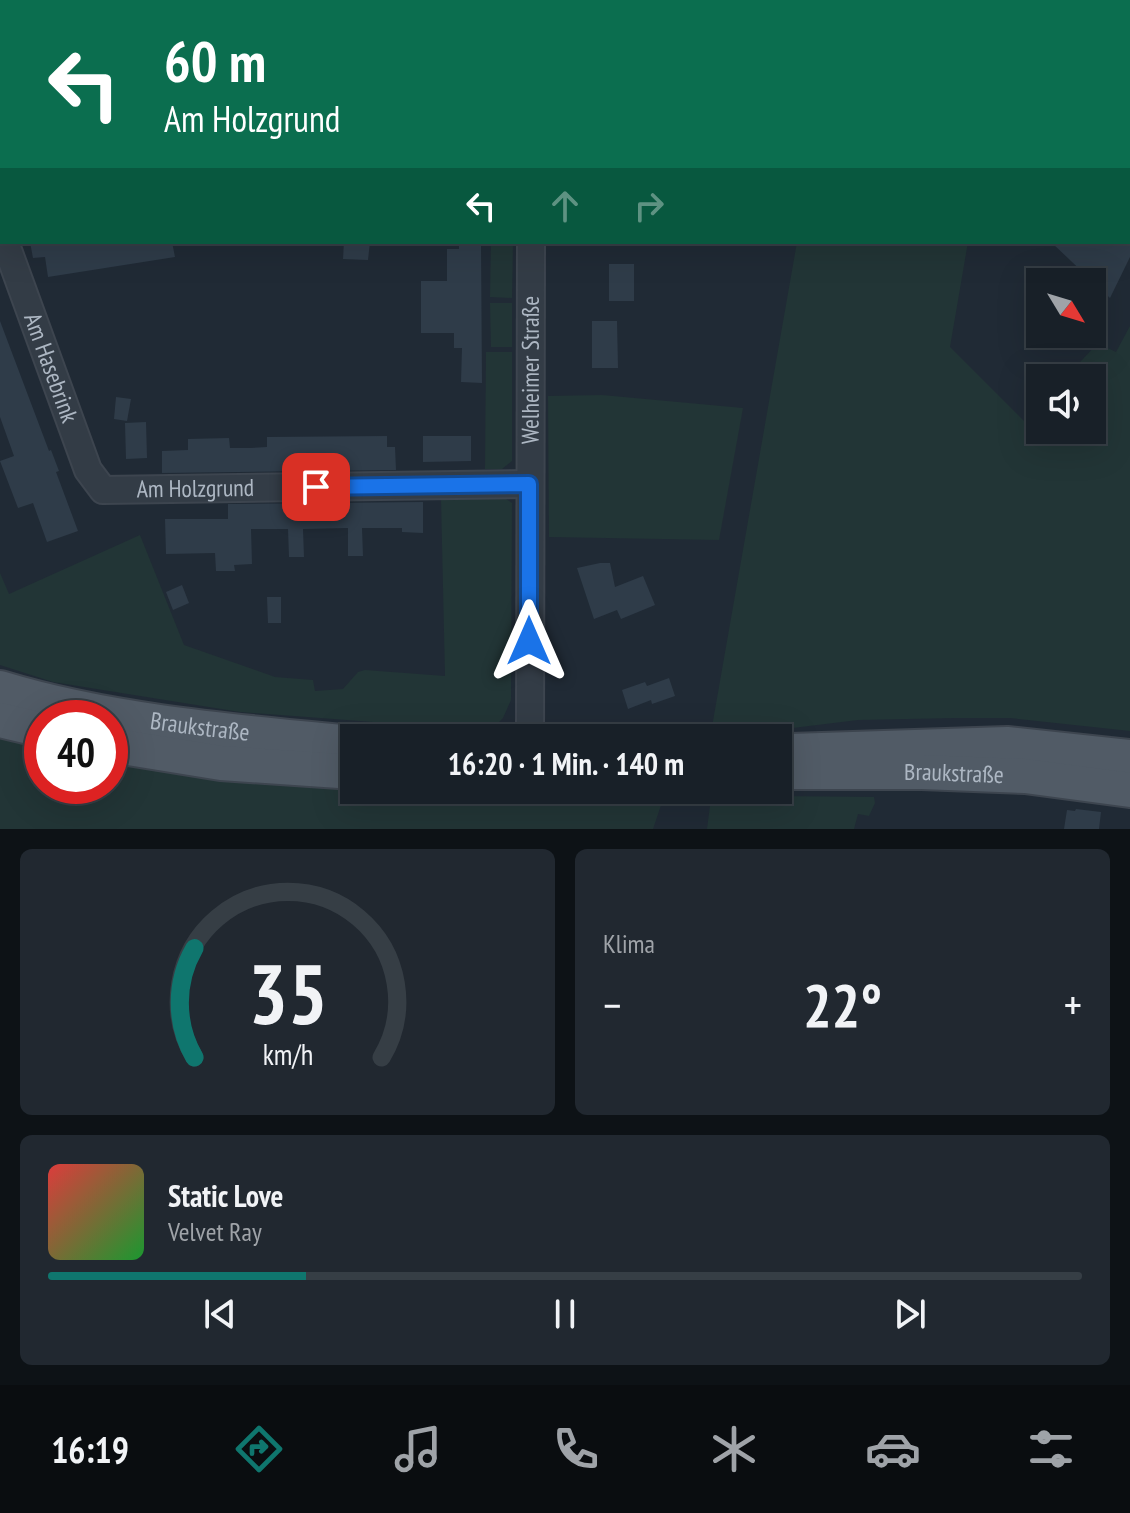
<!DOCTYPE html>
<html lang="de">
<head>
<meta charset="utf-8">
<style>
  body { margin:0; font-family:"PT Sans Narrow",sans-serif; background:#212830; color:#f1f3f6; height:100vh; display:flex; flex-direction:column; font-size:30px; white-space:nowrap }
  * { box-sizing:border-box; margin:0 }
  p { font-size:26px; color:#9fa3a8 }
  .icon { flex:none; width:44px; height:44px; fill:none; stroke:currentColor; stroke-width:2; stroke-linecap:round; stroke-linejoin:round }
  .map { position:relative; height:829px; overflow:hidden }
  .side { display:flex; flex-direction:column; gap:20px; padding:20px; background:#0d1216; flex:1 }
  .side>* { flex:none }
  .hud { position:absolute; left:0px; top:0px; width:1130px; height:244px; box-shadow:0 8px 32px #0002,0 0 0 2px #363e45; background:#0b6e4f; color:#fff; overflow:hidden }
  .needle { width:52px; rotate:128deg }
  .buttons { position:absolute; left:1026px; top:268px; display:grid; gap:16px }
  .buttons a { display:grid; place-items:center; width:80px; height:80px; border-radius:0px; background:#182028; box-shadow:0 8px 32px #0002,0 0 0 2px #363e45; font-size:40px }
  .speed { position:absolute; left:24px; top:700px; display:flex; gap:16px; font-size:40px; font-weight:700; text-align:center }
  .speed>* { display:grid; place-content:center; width:104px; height:104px; border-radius:50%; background:#182028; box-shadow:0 8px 32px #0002,0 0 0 2px #363e45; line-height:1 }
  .speed .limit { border:12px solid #d22; background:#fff; color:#111 }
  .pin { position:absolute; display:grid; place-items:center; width:68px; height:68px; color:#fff; margin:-34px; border-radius:16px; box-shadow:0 4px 12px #0006 }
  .me { position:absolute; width:88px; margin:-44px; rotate:0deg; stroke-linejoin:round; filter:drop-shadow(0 0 6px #0008) }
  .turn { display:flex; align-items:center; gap:28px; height:168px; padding:0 32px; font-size:36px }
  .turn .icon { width:104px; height:104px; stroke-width:2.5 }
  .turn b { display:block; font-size:56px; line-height:68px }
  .lanes { display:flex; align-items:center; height:76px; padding:0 32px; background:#0003; justify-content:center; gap:40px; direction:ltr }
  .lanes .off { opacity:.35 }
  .big { font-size:60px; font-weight:600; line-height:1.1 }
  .side .tile { flex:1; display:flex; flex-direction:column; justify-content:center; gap:12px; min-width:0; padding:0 28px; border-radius:12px; background:#212830 }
  .side .dial { align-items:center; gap:0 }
  .dial svg { height:208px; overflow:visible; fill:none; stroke:#363e45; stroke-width:7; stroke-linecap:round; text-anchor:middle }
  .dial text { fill:#f1f3f6; stroke:none }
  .song { display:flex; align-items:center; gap:24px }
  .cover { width:96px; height:96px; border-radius:12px; background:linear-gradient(135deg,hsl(0 70% 55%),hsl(130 70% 35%)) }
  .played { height:8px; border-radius:4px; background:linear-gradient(90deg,#0f766e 25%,#363e45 25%) }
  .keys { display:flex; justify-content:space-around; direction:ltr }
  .heat { display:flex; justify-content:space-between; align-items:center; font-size:44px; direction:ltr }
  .side .tiles { flex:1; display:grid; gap:20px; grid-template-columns:1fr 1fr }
  .tile:last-child { grid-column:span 2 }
  .trip { position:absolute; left:340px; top:724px; width:452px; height:80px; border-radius:0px; background:#182028; box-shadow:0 8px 32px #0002,0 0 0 2px #363e45; font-weight:600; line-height:80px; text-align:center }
  .menu { display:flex; height:128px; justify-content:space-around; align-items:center; background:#0a0d10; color:#9fa3a8 }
  .menu .icon { width:56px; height:56px }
  .menu .on { color:#0f766e }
  .menu b { font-size:36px; color:#f1f3f6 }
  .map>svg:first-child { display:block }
</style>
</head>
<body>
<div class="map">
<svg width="1130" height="829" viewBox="0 0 1130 829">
  <rect width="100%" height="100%" fill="#202a35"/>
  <g fill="#223536">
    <path d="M491,242H513L512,298L490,297Z"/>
    <path d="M797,242H968L950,347L1024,421L1040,405V430H1092V378H1065L1098,343L1116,352L1130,326V731L1010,718H955L858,720L710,738Z"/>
    <path d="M490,303H512V347H491Z"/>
    <path d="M486,352H512V461L502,469H485Z"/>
    <path d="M602,395L743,408L719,540L549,537L548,396Z"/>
    <path d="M441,499H506L512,503L511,700L503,718L493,728L373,722L240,712L53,682L0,665V573L9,594L140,535L184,645L275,677L313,680L315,691L343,689L358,672L365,670L445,676Z"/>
    <path d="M0,722L42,732V786H110V746L354,773V790H666L653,829H0Z"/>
    <path d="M712,790H752L773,796L874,797L875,803L869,816L858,814L854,829H707Z"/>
  </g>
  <g fill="#2f3c49">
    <path d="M30,242H172L175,257L48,277L45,257L33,258Z"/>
    <path d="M344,242H370L368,260L343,259Z"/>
    <path d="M459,242H481L482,383L461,382L462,348H454V333H421V281H447V249H459Z"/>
    <path d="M1051,242H1130V257L1110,298Z"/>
    <rect x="609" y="264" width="25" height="37"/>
    <path d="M0,321L49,451L51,450L59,471L56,472L78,531L47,542L33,503L18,508L0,461L14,456L0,417Z"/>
    <path d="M592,321H617L618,368H592Z"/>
    <path d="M116,397L131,399L127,421L114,419Z"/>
    <path d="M146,422L147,458L126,459L125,423Z"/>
    <path d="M387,436V447H395L396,470L162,473V451L188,450V439L229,438L230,448H250L267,447V437Z"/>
    <path d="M423,436H471V461L423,462Z"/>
    <path d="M423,502V533L402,532V528H362L363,556H348V528L303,529L304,557H289L288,529H251L252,564L234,565L235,571H216L215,553L166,554L165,519H228V504Z"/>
    <path d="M600,563H610L615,587L643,576L655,605L621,619L617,610L594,619L577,568Z"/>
    <path d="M182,585L189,603L173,610L166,592Z"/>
    <path d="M267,597H281V623H268Z"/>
    <path d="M669,678L675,696L652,704L651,700L628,709L622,690L645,682L647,686Z"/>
    <path d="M1076,809L1101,812L1099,829H1064L1067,810L1075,811Z"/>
  </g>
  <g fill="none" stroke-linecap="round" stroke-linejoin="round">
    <defs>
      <g id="minor">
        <path d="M531,0V2"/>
        <path d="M754,2V0"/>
        <path d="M0,214L2,213"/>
        <path id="s1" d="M5,242L88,470L103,490L529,484"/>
        <path id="s2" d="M530,738L531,242"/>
      </g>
      <g id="major">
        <path id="s3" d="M0,688C111,722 238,732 354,743"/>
        <path d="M0,720L42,730"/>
        <path d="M110,745L221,763L354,772"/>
        <path d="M791,751L1007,744L1130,757"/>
        <path id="s4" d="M778,772H922L1025,776L1130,790"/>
      </g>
    </defs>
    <use href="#minor" stroke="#3d454f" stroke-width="30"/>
    <use href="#major" stroke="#3d454f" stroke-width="38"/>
    <use href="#minor" stroke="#333c46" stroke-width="26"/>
    <use href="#major" stroke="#515b66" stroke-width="34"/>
  </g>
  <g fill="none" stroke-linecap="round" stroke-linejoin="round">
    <defs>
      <path id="route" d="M316,487L529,484V641"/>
    </defs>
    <use href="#route" stroke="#114b97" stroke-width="20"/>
    <use href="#route" stroke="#1a73e8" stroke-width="14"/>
  </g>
  <g text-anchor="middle" stroke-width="8" stroke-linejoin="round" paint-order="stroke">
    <g font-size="24" fill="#adb7c3" stroke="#19212a">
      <text dy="8" stroke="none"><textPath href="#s1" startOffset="134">Am Hasebrink</textPath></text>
      <text dy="8" stroke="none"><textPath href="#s2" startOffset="368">Welheimer Straße</textPath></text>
      <text dy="8" stroke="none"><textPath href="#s1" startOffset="360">Am Holzgrund</textPath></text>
      <text dy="8" stroke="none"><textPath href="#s3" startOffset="204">Braukstraße</textPath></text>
      <text dy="8" stroke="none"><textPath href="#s4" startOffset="176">Braukstraße</textPath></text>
    </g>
  </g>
</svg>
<div class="buttons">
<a><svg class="needle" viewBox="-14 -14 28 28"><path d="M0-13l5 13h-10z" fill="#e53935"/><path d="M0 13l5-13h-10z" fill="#9fa3a8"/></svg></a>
<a><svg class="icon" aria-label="sound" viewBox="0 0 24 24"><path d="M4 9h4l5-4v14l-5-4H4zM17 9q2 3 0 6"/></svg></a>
</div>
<div class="speed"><div class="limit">40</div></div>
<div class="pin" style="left:316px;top:487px;background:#d93025"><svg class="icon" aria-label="arrive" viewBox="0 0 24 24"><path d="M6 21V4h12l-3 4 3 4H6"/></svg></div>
<svg class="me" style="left:529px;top:641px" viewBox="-20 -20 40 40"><path d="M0-17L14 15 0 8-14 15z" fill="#1a73e8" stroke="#fff" stroke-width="4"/></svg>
<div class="trip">16:20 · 1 Min. · 140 m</div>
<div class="hud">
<div class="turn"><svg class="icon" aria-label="left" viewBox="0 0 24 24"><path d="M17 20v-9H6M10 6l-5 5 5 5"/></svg><div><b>60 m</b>Am Holzgrund</div></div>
<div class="lanes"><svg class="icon" aria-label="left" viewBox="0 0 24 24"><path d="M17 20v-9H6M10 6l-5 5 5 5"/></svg><svg class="icon off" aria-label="ahead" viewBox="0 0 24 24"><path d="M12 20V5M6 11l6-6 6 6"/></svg><svg class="icon off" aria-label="right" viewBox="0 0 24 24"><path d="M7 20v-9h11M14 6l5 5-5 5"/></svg></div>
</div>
</div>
<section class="side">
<div class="tiles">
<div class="tile dial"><svg viewBox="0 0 100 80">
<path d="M14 69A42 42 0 1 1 86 69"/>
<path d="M14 69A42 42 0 0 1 14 27" stroke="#0f766e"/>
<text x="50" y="56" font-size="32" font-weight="700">35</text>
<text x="50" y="72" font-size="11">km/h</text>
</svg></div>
<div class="tile"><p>Klima</p>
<div class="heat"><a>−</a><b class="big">22°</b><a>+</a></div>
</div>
<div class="tile">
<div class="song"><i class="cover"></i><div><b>Static Love</b><p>Velvet Ray</p></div></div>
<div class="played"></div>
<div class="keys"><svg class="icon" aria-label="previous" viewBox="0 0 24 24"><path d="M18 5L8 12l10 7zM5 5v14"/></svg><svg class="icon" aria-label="pause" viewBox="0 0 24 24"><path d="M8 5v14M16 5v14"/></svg><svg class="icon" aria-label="next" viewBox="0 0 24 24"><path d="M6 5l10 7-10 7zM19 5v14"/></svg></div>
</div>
</div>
</section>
<nav class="menu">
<b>16:19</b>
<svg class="icon on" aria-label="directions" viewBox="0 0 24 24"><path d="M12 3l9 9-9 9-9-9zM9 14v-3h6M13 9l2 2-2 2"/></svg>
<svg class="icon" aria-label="music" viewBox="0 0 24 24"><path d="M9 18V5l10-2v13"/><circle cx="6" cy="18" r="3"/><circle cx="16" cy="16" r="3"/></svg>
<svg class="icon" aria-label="phone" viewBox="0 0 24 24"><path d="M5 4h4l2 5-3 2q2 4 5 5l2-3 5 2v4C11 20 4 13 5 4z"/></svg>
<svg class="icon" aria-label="climate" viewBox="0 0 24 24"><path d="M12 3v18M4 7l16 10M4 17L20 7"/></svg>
<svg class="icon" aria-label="car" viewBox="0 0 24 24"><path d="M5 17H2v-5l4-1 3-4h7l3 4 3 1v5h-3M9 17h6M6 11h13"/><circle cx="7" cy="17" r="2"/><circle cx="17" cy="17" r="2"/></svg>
<svg class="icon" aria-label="filters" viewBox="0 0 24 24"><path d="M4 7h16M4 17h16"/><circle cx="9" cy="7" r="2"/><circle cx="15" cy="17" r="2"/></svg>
</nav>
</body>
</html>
